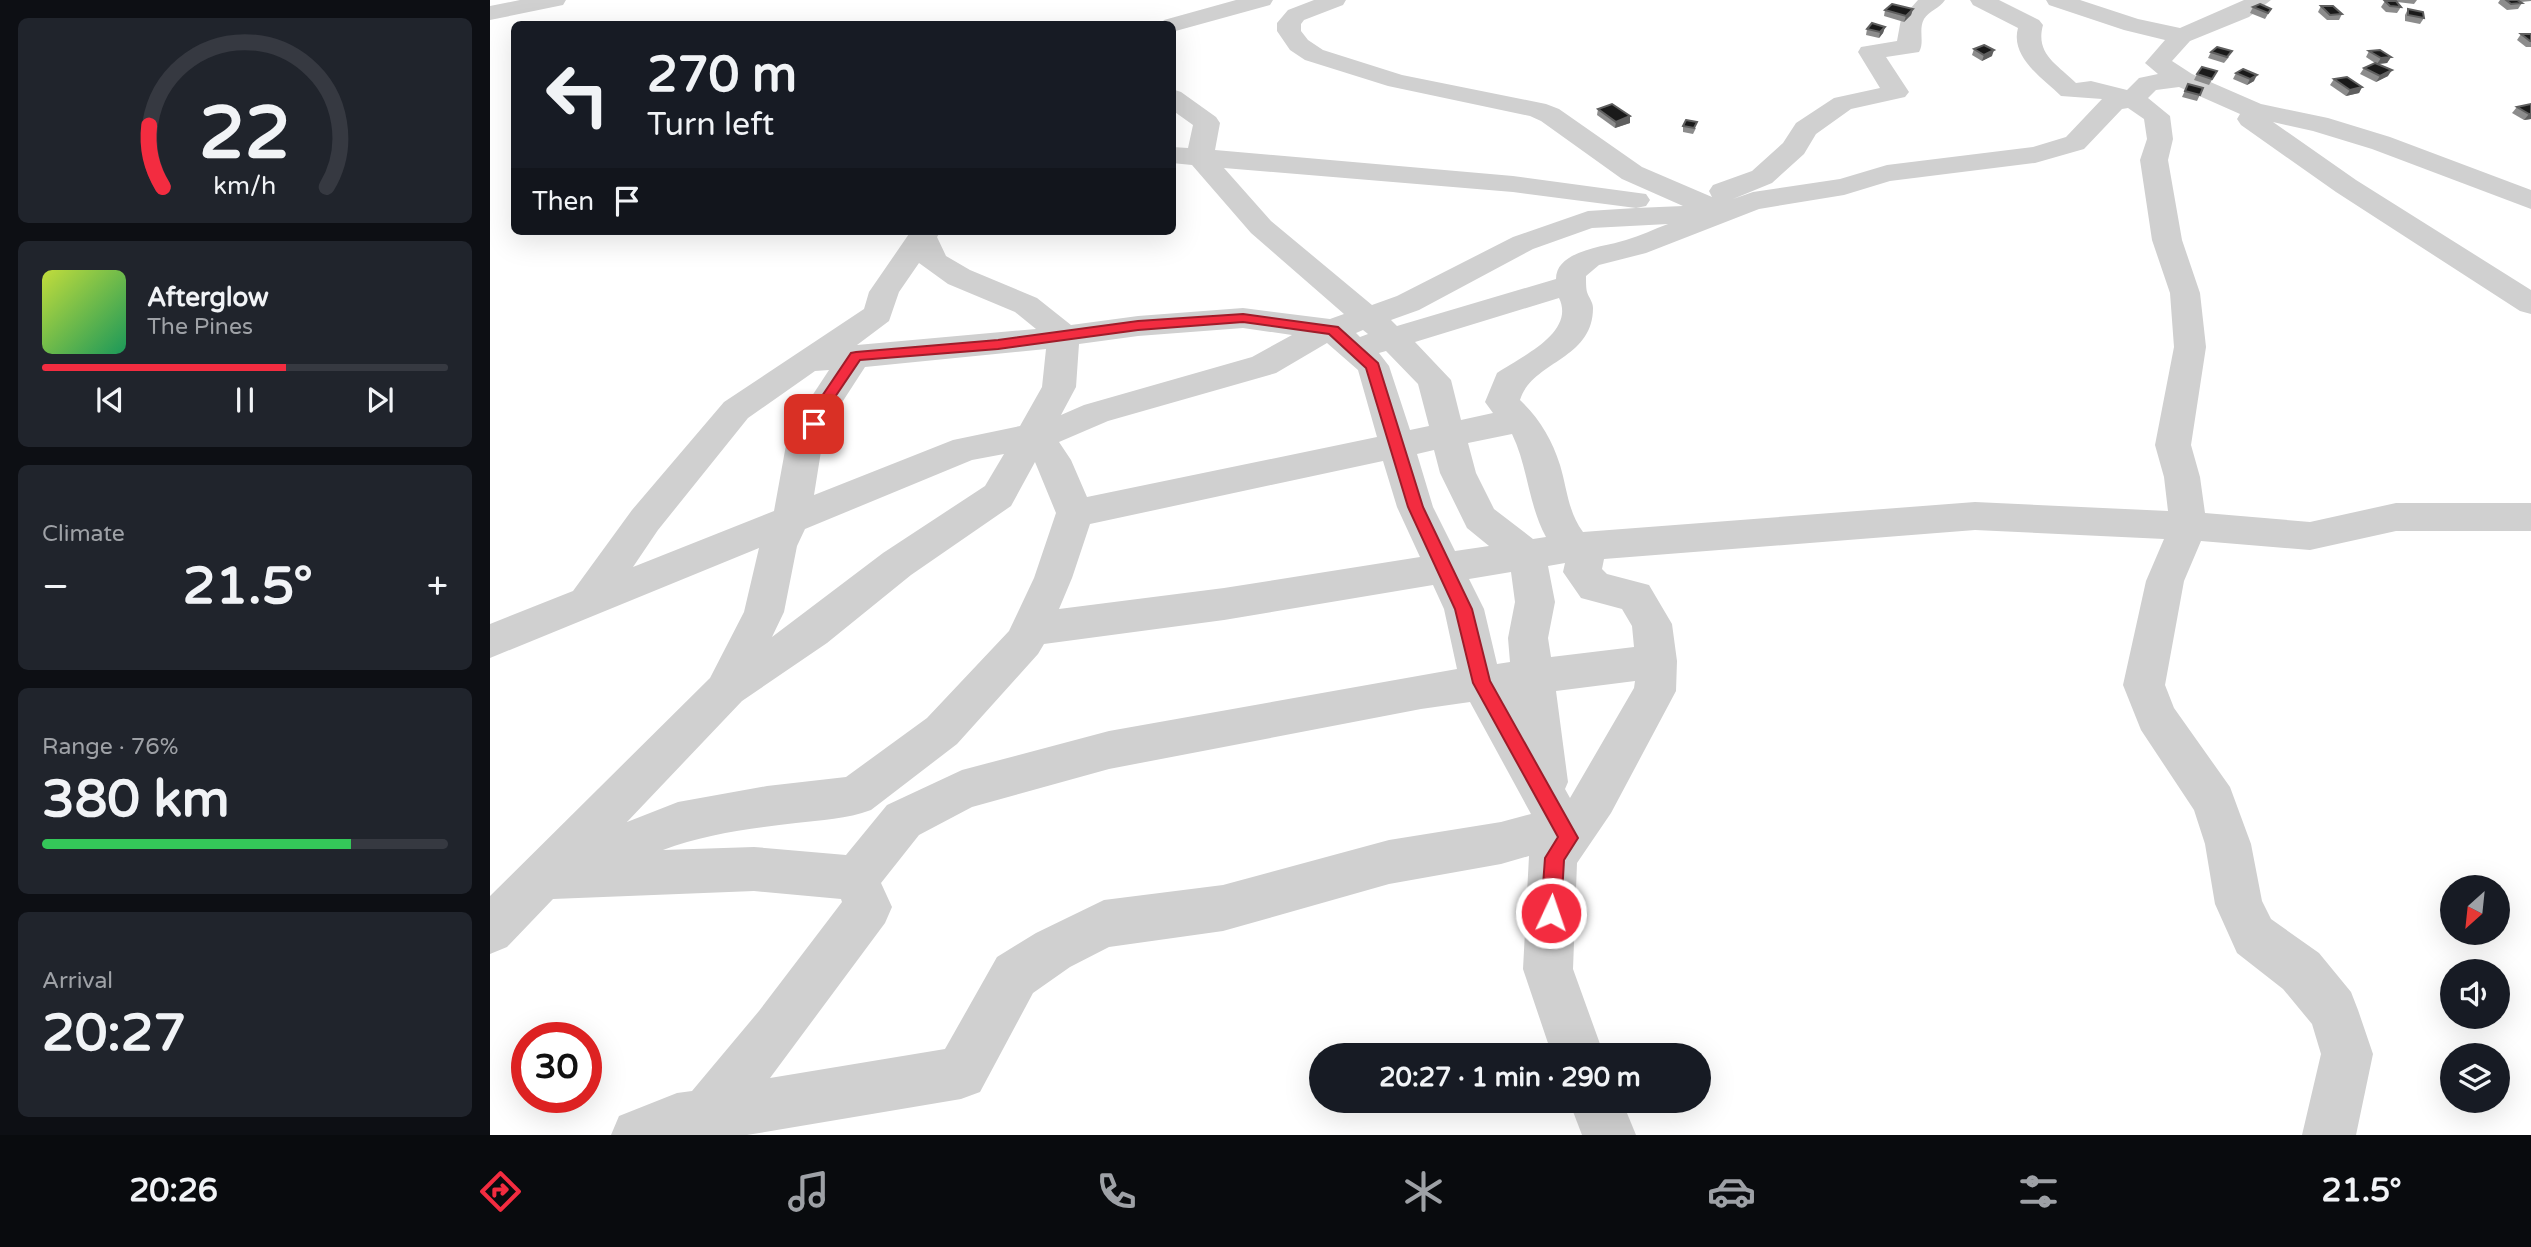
<!DOCTYPE html>
<html lang="en">
<head>
<meta charset="utf-8">
<style>
  body { margin:0; font-family:"Varela Round",sans-serif; background:#20242c; color:#f1f3f6; height:100vh; display:flex; flex-direction:column; font-size:26px; white-space:nowrap }
  * { box-sizing:border-box; margin:0 }
  p { font-size:23px; color:#9ea1a6 }
  .icon { flex:none; width:38px; height:38px; fill:none; stroke:currentColor; stroke-width:2; stroke-linecap:round; stroke-linejoin:round }
  .map { position:relative; flex:1; overflow:hidden }
  .side { display:flex; flex-direction:column; gap:18px; padding:18px; background:#0d0f14; width:490px }
  .side>* { flex:none }
  .hud { position:absolute; left:21px; top:21px; width:665px; height:214px; border-radius:10px; box-shadow:0 7px 28px #0002; background:#171b24; color:#f1f3f6; overflow:hidden }
  .needle { width:46px; rotate:207deg }
  .buttons { position:absolute; left:1950px; top:875px; display:grid; gap:14px }
  .buttons a { display:grid; place-items:center; width:70px; height:70px; border-radius:50%; background:#171b24; box-shadow:0 7px 28px #0002; font-size:35px }
  .speed { position:absolute; left:21px; top:1022px; display:flex; gap:14px; font-size:35px; font-weight:700; text-align:center }
  .speed>* { display:grid; place-content:center; width:91px; height:91px; border-radius:50%; background:#171b24; box-shadow:0 7px 28px #0002; line-height:1 }
  .speed .limit { border:10px solid #d22; background:#fff; color:#111 }
  .pin { position:absolute; display:grid; place-items:center; width:60px; height:60px; color:#fff; margin:-30px; border-radius:14px; box-shadow:0 4px 10px #0006 }
  .me { position:absolute; width:77px; margin:-38px; rotate:3deg; stroke-linejoin:round; filter:drop-shadow(0 0 5px #0008) }
  .turn { display:flex; align-items:center; gap:24px; height:147px; padding:0 21px; font-size:32px }
  .turn .icon { width:91px; height:91px; stroke-width:2.5 }
  .turn b { display:block; font-size:49px; line-height:60px }
  .then { display:flex; align-items:center; height:66px; padding:0 21px; background:#0003; gap:14px; font-size:26px }
  .big { font-size:52px; font-weight:700; line-height:1.1 }
  .side .widget { flex:1; display:flex; flex-direction:column; justify-content:center; gap:10px; min-width:0; padding:0 24px; border-radius:10px; background:#20242c }
  .side .dial { align-items:center; gap:0 }
  .dial svg { height:182px; overflow:visible; fill:none; stroke:#363941; stroke-width:7; stroke-linecap:round; text-anchor:middle }
  .dial text { fill:#f1f3f6; stroke:none }
  .song { display:flex; align-items:center; gap:21px }
  .cover { width:84px; height:84px; border-radius:10px; background:linear-gradient(135deg,hsl(70 70% 55%),hsl(150 70% 35%)) }
  .played { height:7px; border-radius:4px; background:linear-gradient(90deg,#f32c40 60%,#363941 60%) }
  .keys { display:flex; justify-content:space-around; direction:ltr }
  .heat { display:flex; justify-content:space-between; align-items:center; font-size:38px; direction:ltr }
  .charge { height:10px; border-radius:5px; background:linear-gradient(90deg,#34c759 76%,#363941 0) }
  .trip { position:absolute; left:819px; top:1043px; width:402px; height:70px; border-radius:35px; background:#171b24; box-shadow:0 7px 28px #0002; font-weight:700; line-height:70px; text-align:center }
  .tabs { display:flex; height:112px; justify-content:space-around; align-items:center; background:#090b0e; color:#9ea1a6 }
  .tabs .icon { width:49px; height:49px }
  .tabs .on { color:#f32c40 }
  .tabs b { font-size:32px; color:#f1f3f6 }
  main { display:flex; flex:1; min-height:0 }
  .map>svg:first-child { display:block }
</style>
</head>
<body>
<main>
<section class="side">
<div class="widget dial"><svg viewBox="0 0 100 80">
<path d="M14 69A42 42 0 1 1 86 69"/>
<path d="M14 69A42 42 0 0 1 8 42" stroke="#f32c40"/>
<text x="50" y="56" font-size="32" font-weight="700">22</text>
<text x="50" y="72" font-size="11">km/h</text>
</svg></div>
<div class="widget">
<div class="song"><i class="cover"></i><div><b>Afterglow</b><p>The Pines</p></div></div>
<div class="played"></div>
<div class="keys"><svg class="icon" aria-label="previous" viewBox="0 0 24 24"><path d="M18 5L8 12l10 7zM5 5v14"/></svg><svg class="icon" aria-label="pause" viewBox="0 0 24 24"><path d="M8 5v14M16 5v14"/></svg><svg class="icon" aria-label="next" viewBox="0 0 24 24"><path d="M6 5l10 7-10 7zM19 5v14"/></svg></div>
</div>
<div class="widget"><p>Climate</p>
<div class="heat"><a>−</a><b class="big">21.5°</b><a>+</a></div>
</div>
<div class="widget"><p>Range · 76%</p><b class="big">380 km</b><div class="charge"></div></div>
<div class="widget"><p>Arrival</p><b class="big">20:27</b></div>
</section>
<div class="map">
<svg width="2041" height="1135" viewBox="0 0 2041 1135">
  <rect width="100%" height="100%" fill="#fff"/>
  <g fill="none" stroke-linecap="round" stroke-linejoin="round">
    <g fill="#d0d0d0" fill-rule="evenodd">
      <path d="M30,0H76L73,5L0,20V6Z"/>
      <path d="M746,0H783L780,5L682,32V24H671L674,20Z"/>
      <path d="M824,0H856L853,5L814,20L811,24V31L818,40L833,50L912,75L1056,104L1069,109L1152,167L1222,197L1219,191L1223,185L1262,171L1293,143L1306,123L1344,98L1390,88L1368,52L1371,47L1407,41L1411,19L1428,0H1455C1450,8 1439,11 1434,19C1428,30 1435,42 1429,52L1396,57L1419,92L1415,97L1361,109L1326,134L1314,154L1282,183L1243,199L1263,192L1350,179L1397,165L1543,147L1576,137L1612,99L1571,96C1552,78 1520,57 1528,28L1483,5L1480,0H1509L1549,20L1553,25C1545,54 1567,64 1586,83L1601,81L1637,90L1649,78L1668,74L1655,63L1675,40L1634,30L1559,5L1556,0H1590L1648,19L1690,28L1754,0H1781L1759,17L1700,41L1682,61L1702,74L1771,104L1838,118L1900,137L2041,190V209L1882,149L1823,131L1783,122L1866,180L2041,290V314L2030,311L1846,192L1751,125L1747,119L1750,114L1689,87L1666,90L1658,98L1680,116L1683,139L1678,160L1692,240L1710,293L1716,347L1701,445L1710,477L1715,513L1820,522L1906,503H2041V531H1906L1820,550L1711,541L1694,581L1675,685L1684,708L1740,787L1761,844L1772,901L1781,919L1829,953L1861,992L1868,1010L1883,1054L1866,1135H1812L1831,1054L1822,1024L1793,989L1747,953L1725,904L1715,844L1704,810L1651,730L1633,685L1656,581L1674,539L1485,530L1114,559L1112,569L1117,574L1159,585L1182,624L1187,661L1186,691L1121,813L1087,863L1083,969L1114,1055H1062L1033,969L1039,856L1011,864L899,884L733,931L619,947L580,967L543,993L490,1092L471,1099L257,1135H121L129,1116L187,1093L202,1091L269,1011L352,902L351,899L264,891L63,899L17,947L0,954V896L220,678L254,612L269,548L0,658V624L83,591L142,510L234,402L374,309L379,292L421,231H451L447,237L456,256L480,270L547,298L581,325L648,316L753,308L840,319L854,314L761,233L702,165L682,163V147L698,148L703,125L682,110V89L691,92L726,117L730,123L725,150L1023,176L1156,194L1160,200L1156,206L1146,208L1193,206L1132,179L1051,121L1040,116L898,86L815,60L800,50L787,31V23L798,10ZM1638,108L1654,119L1657,139L1650,160L1662,240L1680,293L1684,347L1665,445L1674,477L1678,511L1485,502L1093,532C1078,512 1077,488 1070,465C1062,439 1049,418 1030,400C1042,361 1103,360 1103,308C1103,302 1099,298 1097,292C1096,288 1096,281 1096,276L1109,265L1156,253L1269,209L1354,195L1400,181L1545,163L1594,149L1632,109ZM734,168L1023,192L1146,208L1098,211L1023,237L907,296L882,305L781,221ZM1178,224C1164,229 1150,236 1136,240C1115,247 1066,250 1066,279L907,326L901,320L929,310L1043,249L1102,228ZM429,263L458,284L525,312L546,329L367,345L399,321L409,292ZM1069,298C1086,333 1030,357 1007,373L995,402L1003,413L971,420L961,380L925,342ZM753,328L802,335L762,357L594,405L571,415L586,387L589,344L648,336ZM873,330L878,334L870,337L866,333ZM837,343L868,370L887,437L597,497L581,460L569,442L618,421L786,373ZM556,349L552,387L530,426L463,440L324,495L332,445L351,404L375,367ZM896,351L928,384L939,426L920,430L899,366L889,353ZM339,370L318,402L296,445L284,511L143,567L168,530L258,418L325,371ZM1022,434C1038,467 1038,504 1056,537L1043,539L1004,509L986,473L978,443ZM944,450L950,473L977,528L999,546L965,551L943,507L927,454ZM514,454L495,486L393,553L282,637L294,612L307,546L315,529L482,460ZM893,461L907,507L930,557L734,588L569,609L582,578L600,524ZM545,462L566,513L544,578L519,631L437,718L356,777L277,786L188,802L137,822L252,701L337,643L421,575L521,506ZM1075,563L1073,572L1091,598L1132,609L1142,626L1144,647L1061,657L1058,638L1065,602L1058,566ZM1021,572L1025,602L1018,638L1020,662L1007,664L994,609L979,579ZM943,585L954,609L967,669L619,731L472,770L397,805L356,855L264,847L173,850C214,834 263,828 306,823C331,820 357,819 381,810L467,744L548,654L554,644L734,620ZM1145,681L1144,688L1080,798L1075,789L1078,782L1066,691ZM980,702L1041,814L1011,822L899,840L733,885L614,900L546,933L507,957L455,1049L280,1078L395,923L402,907L391,883L429,835L482,807L619,769L931,709Z"/>
      <path d="M1079,1101H1132L1146,1135H1092Z"/>
    </g>
  </g>
  <g fill="#8c8c8c">
    <path d="M1904,0H1927L1924,4L1907,2L1911,7L1907,13L1896,12L1891,7L1895,1H1905Z"/>
    <path d="M2010,0H2041V1L2031,2L2032,3L2028,9L2017,10L2008,3Z"/>
    <path d="M1831,6L1852,14L1849,20H1837L1828,12Z"/>
    <path d="M1763,7L1781,9L1775,19L1760,13Z"/>
    <path d="M1423,9L1421,15L1414,22L1394,16L1395,10Z"/>
    <path d="M1918,9L1934,18L1930,24L1915,21V15Z"/>
    <path d="M1395,27L1393,33L1389,38L1376,35L1377,29Z"/>
    <path d="M2031,34H2041V47H2036L2027,40Z"/>
    <path d="M1484,49L1502,56L1492,61L1482,55Z"/>
    <path d="M1879,51L1901,57L1897,63L1888,64L1898,76L1886,82L1870,74L1874,68L1885,63L1876,57Z"/>
    <path d="M1721,52L1739,57L1734,63L1718,58Z"/>
    <path d="M1727,71L1719,85L1704,80L1707,74Z"/>
    <path d="M1746,73L1764,81L1757,85L1743,79Z"/>
    <path d="M1844,79L1872,87L1869,93L1856,96L1840,85Z"/>
    <path d="M1698,84L1713,88L1707,101L1692,97Z"/>
    <path d="M2041,104V119L2034,120L2022,113L2027,107Z"/>
    <path d="M1108,109L1140,116V123L1125,128L1107,115Z"/>
    <path d="M1193,126L1206,128L1203,134L1193,132Z"/>
  </g>
  <g fill="#5f5f5f">
    <path d="M1423,9L1421,15L1414,22L1416,16Z"/>
    <path d="M1395,27L1393,33L1389,38L1390,32Z"/>
    <path d="M1504,50L1502,56L1492,61L1494,55Z"/>
    <path d="M1901,57L1897,63L1887,64L1891,58Z"/>
    <path d="M1902,70L1898,76L1886,82L1890,76Z"/>
    <path d="M1767,75L1764,81L1757,85L1760,79Z"/>
    <path d="M1872,87L1869,93L1856,96L1860,90Z"/>
    <path d="M2039,114H2041V119L2034,120Z"/>
    <path d="M1140,116V123L1125,128L1126,122Z"/>
  </g>
  <g fill="#1a1a1a" stroke="#5f5f5f" stroke-width="2">
    <path d="M2016,0H2027L2032,3L2021,4Z"/>
    <path d="M1895,1H1906L1911,7L1900,6Z"/>
    <path d="M1402,4L1423,9L1416,16L1395,10Z"/>
    <path d="M1770,4L1781,9L1778,13L1763,7Z"/>
    <path d="M1831,6H1843L1852,14L1840,15Z"/>
    <path d="M1918,9L1933,12L1934,18L1918,15Z"/>
    <path d="M1382,23L1395,27L1390,32L1377,29Z"/>
    <path d="M2031,34H2041V41H2040Z"/>
    <path d="M1494,45L1504,50L1494,55L1484,49Z"/>
    <path d="M1727,47L1742,51L1737,57L1721,52Z"/>
    <path d="M1890,50L1901,57L1891,58L1879,51Z"/>
    <path d="M1885,63L1902,70L1890,76L1874,68Z"/>
    <path d="M1712,67L1727,71L1722,79L1707,74Z"/>
    <path d="M1753,69L1767,75L1760,79L1746,73Z"/>
    <path d="M1857,77L1872,87L1860,90L1844,79Z"/>
    <path d="M1698,84L1713,88L1710,95L1695,91Z"/>
    <path d="M1122,104L1140,116L1126,122L1108,109Z"/>
    <path d="M2041,104V114H2039L2027,107Z"/>
    <path d="M1196,120L1207,122L1204,128L1193,126Z"/>
  </g>
  <path fill="#f32c40" stroke="#9e1d2a" stroke-width="2" d="M753,314L848,327L888,363L933,507L982,609L1000,681L1088,838L1074,860L1071,913L1068,920L1061,923L1054,920L1051,913L1055,858L1068,837L983,683L965,609L918,507L876,368L839,334L753,322L648,330L508,349L370,360L341,403L330,427H319L317,424L330,399L361,353L366,352L508,340L648,321Z"/>
</svg>
<div class="buttons">
<a><svg class="needle" viewBox="-14 -14 28 28"><path d="M0-13l5 13h-10z" fill="#e53935"/><path d="M0 13l5-13h-10z" fill="#9ea1a6"/></svg></a>
<a><svg class="icon" aria-label="sound" viewBox="0 0 24 24"><path d="M4 9h4l5-4v14l-5-4H4zM17 9q2 3 0 6"/></svg></a>
<a><svg class="icon" aria-label="layers" viewBox="0 0 24 24"><path d="M12 4l9 5-9 5-9-5zM3 14l9 5 9-5"/></svg></a>
</div>
<div class="speed"><div class="limit">30</div></div>
<div class="pin" style="left:324px;top:424px;background:#d93025"><svg class="icon" aria-label="arrive" viewBox="0 0 24 24"><path d="M6 21V4h12l-3 4 3 4H6"/></svg></div>
<svg class="me" style="left:1061px;top:913px" viewBox="-20 -20 40 40"><circle r="17" fill="#f32c40" stroke="#fff" stroke-width="3"/><path d="M0-11L8 9 0 5-8 9z" fill="#fff"/></svg>
<div class="trip">20:27 · 1 min · 290 m</div>
<div class="hud">
<div class="turn"><svg class="icon" aria-label="left" viewBox="0 0 24 24"><path d="M17 20v-9H6M10 6l-5 5 5 5"/></svg><div><b>270 m</b>Turn left</div></div>
<div class="then">Then<svg class="icon" aria-label="arrive" viewBox="0 0 24 24"><path d="M6 21V4h12l-3 4 3 4H6"/></svg></div>
</div>
</div>
</main>
<nav class="tabs">
<b>20:26</b>
<svg class="icon on" aria-label="directions" viewBox="0 0 24 24"><path d="M12 3l9 9-9 9-9-9zM9 14v-3h6M13 9l2 2-2 2"/></svg>
<svg class="icon" aria-label="music" viewBox="0 0 24 24"><path d="M9 18V5l10-2v13"/><circle cx="6" cy="18" r="3"/><circle cx="16" cy="16" r="3"/></svg>
<svg class="icon" aria-label="phone" viewBox="0 0 24 24"><path d="M5 4h4l2 5-3 2q2 4 5 5l2-3 5 2v4C11 20 4 13 5 4z"/></svg>
<svg class="icon" aria-label="climate" viewBox="0 0 24 24"><path d="M12 3v18M4 7l16 10M4 17L20 7"/></svg>
<svg class="icon" aria-label="car" viewBox="0 0 24 24"><path d="M5 17H2v-5l4-1 3-4h7l3 4 3 1v5h-3M9 17h6M6 11h13"/><circle cx="7" cy="17" r="2"/><circle cx="17" cy="17" r="2"/></svg>
<svg class="icon" aria-label="filters" viewBox="0 0 24 24"><path d="M4 7h16M4 17h16"/><circle cx="9" cy="7" r="2"/><circle cx="15" cy="17" r="2"/></svg>
<b>21.5°</b>
</nav>
</body>
</html>
